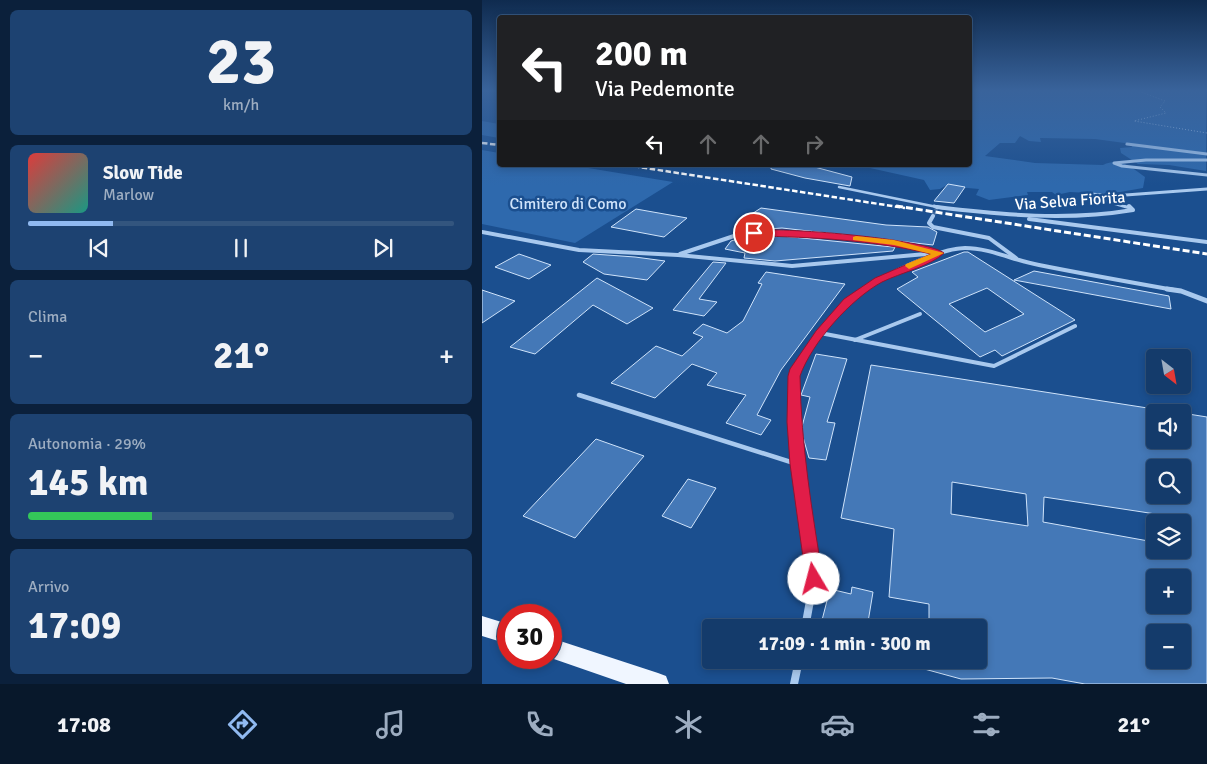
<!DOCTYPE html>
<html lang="it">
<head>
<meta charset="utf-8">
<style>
  body { margin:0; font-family:Signika,sans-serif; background:#1d4271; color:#f1f3f6; height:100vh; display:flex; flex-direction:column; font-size:19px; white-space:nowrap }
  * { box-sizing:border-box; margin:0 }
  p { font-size:16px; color:#9dadc1 }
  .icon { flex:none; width:28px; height:28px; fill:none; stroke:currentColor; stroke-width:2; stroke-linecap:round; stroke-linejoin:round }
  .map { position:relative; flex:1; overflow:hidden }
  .drawer { display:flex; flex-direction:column; gap:10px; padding:10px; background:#0b203b; width:482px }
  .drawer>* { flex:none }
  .top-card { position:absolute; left:15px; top:15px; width:475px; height:152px; border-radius:5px; box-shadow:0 2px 8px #0003,0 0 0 1px #33557e; background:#202124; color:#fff; overflow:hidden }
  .needle { width:32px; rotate:149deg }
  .tools { position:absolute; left:664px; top:349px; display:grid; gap:10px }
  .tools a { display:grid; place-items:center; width:45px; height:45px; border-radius:5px; background:#143b6b; box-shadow:0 2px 8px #0003,0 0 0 1px #33557e; font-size:25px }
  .speed { position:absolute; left:15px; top:604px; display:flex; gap:10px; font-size:25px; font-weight:700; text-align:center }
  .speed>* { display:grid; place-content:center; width:65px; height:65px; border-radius:50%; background:#143b6b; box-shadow:0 2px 8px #0003,0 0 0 1px #33557e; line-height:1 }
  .speed .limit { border:8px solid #d22; background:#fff; color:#111 }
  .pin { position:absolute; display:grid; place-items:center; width:42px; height:42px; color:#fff; margin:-21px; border:2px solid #fff; border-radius:50%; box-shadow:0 1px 5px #0007 }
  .me { position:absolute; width:55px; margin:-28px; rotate:352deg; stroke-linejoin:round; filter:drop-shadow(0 0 4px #0008) }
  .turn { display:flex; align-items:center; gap:18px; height:105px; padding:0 15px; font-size:22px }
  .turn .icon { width:65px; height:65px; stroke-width:2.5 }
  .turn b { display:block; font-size:35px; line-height:42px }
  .lanes { display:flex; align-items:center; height:48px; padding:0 15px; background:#0003; justify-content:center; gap:25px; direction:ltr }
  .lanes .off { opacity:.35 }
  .big { font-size:38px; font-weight:700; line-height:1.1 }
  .drawer .card { flex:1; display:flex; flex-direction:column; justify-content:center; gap:8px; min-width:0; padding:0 18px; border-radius:8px; background:#1d4271 }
  .drawer .dial { align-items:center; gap:0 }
  .dial b { font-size:65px; line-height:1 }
  .song { display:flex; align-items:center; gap:15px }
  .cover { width:60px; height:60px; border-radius:8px; background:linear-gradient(135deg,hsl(0 70% 55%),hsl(170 70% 35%)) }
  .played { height:5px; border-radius:2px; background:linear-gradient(90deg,#90b9f0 20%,#33557e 20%) }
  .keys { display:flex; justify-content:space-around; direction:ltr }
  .heat { display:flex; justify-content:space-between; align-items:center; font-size:28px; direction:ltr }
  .charge { height:8px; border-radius:4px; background:linear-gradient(90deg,#34c759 29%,#33557e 0) }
  .trip { position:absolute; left:220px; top:619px; width:285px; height:50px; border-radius:5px; background:#143b6b; box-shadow:0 2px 8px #0003,0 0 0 1px #33557e; font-weight:700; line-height:50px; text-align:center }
  .tabs { display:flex; height:80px; justify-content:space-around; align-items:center; background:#08182b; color:#9dadc1 }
  .tabs .icon { width:35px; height:35px }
  .tabs .active { color:#90b9f0 }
  .tabs b { font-size:22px; color:#f1f3f6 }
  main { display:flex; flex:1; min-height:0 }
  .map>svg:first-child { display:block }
</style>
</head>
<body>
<main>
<section class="drawer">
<div class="card dial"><b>23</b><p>km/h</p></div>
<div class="card">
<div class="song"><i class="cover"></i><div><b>Slow Tide</b><p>Marlow</p></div></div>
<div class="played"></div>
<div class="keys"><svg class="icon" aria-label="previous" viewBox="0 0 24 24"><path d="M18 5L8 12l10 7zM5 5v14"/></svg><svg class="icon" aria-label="pause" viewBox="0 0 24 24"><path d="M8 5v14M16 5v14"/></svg><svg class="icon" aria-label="next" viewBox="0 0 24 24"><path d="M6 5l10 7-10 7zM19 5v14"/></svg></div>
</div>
<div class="card"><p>Clima</p>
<div class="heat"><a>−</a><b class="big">21°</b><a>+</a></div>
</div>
<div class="card"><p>Autonomia · 29%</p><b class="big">145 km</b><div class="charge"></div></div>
<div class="card"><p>Arrivo</p><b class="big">17:09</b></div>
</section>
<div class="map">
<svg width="725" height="684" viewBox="0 0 725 684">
  <rect width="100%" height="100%" fill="#1b4f8f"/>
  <g fill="#2e69ad">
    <path d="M488,90H724V171L687,165L656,164L639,153L638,148L650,147V144L613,139L558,138L559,142L547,141L538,136L533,143H518L503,156L553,163L621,165C638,157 649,167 663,177L661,188L627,194L588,192L574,195L570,192H545L546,195L507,200L494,195L497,189L463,186L458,189L448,190L442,180L388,168L390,165H488Z"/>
    <path d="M0,121L17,124V138L0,135Z"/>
    <path d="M0,150L17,153L18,165H88L191,182L93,243L0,224Z"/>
  </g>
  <g fill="#4478b7" stroke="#cfe3fa" fill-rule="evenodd">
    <path d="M289,165H325L370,177L368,186L323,178L289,169Z"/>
    <path d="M466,184L483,187L472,203L452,201Z"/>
    <path d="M279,208L404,225L446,227L455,232L451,245L300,228L286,229L265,217Z"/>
    <path d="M154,209L205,218L182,237L129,227Z"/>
    <path d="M300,236L411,247H413L411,251L293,261L262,258L263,253L243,249L249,241L259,238Z"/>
    <path d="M482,252H486L593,320L520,356L513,350L498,357L415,289L436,277L430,272ZM505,288L542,314L503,332L467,304Z"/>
    <path d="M37,254L69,265L47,279L13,267Z"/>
    <path d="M111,254L153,257L183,261L165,280L122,274L101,262Z"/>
    <path d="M231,262L244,263L217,299L235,302L222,316L191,310Z"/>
    <path d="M552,271L687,296L689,309L532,280Z"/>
    <path d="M284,272L363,284L299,370L275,415L289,420L279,435L244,423L264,395L225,385L235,373L210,364L173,398L129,383L174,346L200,356L221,337L211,333L221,324L245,333L261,321L280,284L276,283Z"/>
    <path d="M115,278L171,308L145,324L111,305L53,354L28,347Z"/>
    <path d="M0,290L33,301L0,323Z"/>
    <path d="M334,354L365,359L345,422L353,423L344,460L327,458L319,430L328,397L319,395Z"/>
    <path d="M389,365L672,409V440H700V413L725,417V684H603L570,678L479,679L424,664L425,660H496V628H447V604L407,597L412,529L359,518ZM672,468H700V495H672ZM470,482L544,494L546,526L469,514ZM562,497L700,518V550H672V542L561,522ZM672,578H700V605H672ZM672,632H700V660H672Z"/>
    <path d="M114,439L162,456L93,538L41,516Z"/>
    <path d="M206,479L234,488L209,528L180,516Z"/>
    <path d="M370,587L391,592L385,628H338L348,589L369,594Z"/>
  </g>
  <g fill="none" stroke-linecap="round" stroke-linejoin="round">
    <path stroke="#3d69a0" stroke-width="4" stroke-dasharray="4 2" stroke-linecap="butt" d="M451,216L455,207"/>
    <path stroke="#a9c9ee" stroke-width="1" stroke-dasharray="1 2" stroke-linecap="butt" d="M654,90L683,101L678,107L684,113L652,121L725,133"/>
    <path stroke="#a9c9ee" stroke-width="2.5" d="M357,187L455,207"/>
    <path stroke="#a9c9ee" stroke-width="3" d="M452,206L455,207"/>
    <g stroke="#a9c9ee" stroke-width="4">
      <path d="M338,333L512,366L593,326"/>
      <path d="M373,340L438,314"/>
    </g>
    <path stroke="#a9c9ee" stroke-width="4.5" d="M97,395L315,464"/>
    <g stroke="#a9c9ee" stroke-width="3">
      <path d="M645,144L725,154"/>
      <path d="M725,160H664L632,163L640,166L725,175"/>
      <path d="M455,207L461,208"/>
      <path d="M648,208L607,196L609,194L630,196L725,189"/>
    </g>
    <g stroke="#a9c9ee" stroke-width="4">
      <path d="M455,207C521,215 585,221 651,210L647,206"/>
      <path d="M451,216L447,223L451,227L507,238L534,258"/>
      <path d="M547,219L725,242"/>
      <path d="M0,232L97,250L196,255L310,266L455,253"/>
      <path d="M198,254L258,234L300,232L412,243L450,251"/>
      <path d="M382,290C403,275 457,248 483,248C508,248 533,261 557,265C602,274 647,282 692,290"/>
    </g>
    <g stroke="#a9c9ee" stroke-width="5">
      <path d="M685,289L699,291L725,301"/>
      <path d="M313,393L312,376L338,333L365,301L383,289"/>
    </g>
    <path stroke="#a9c9ee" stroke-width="6" d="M313,392L315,464L324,522"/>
    <g stroke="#a9c9ee" stroke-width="8">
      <path d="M323,628L332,579L323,521"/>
      <path d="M312,684L317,660"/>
    </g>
    <g fill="#f0f6ff" fill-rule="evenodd">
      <path d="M0,616L26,624V644L0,636Z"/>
      <path d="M69,638L176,673L184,676L187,684H144L69,658H67H69Z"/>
    </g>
    <g stroke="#fff" stroke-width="2.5" stroke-dasharray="5.5 2.5" stroke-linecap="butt">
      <path d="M0,143L18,145"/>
      <path d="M144,165L423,208"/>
    </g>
    <path stroke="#fff" stroke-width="3" stroke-dasharray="7 3" stroke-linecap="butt" d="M414,206L725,254"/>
  </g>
  <linearGradient id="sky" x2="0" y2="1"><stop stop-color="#0f2b4f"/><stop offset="0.49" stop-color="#39639b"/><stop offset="1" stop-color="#39639b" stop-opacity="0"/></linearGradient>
  <rect width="725" height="185" fill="url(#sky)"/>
  <path fill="#e11d48" stroke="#92132f" d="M269,231C295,226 445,239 462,253C449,266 418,273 400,282C369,299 330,342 318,376C319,445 330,511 341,579L338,585L332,587L326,585L324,579L308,464L305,422L306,376L308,369L334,331L362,299L393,278L449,254C390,240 332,237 272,236L269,235Z"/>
  <path fill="#f59e0b" d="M374,236L412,240L462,253L427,269L423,266L424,264L449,254L412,245L371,240V237Z"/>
  <g text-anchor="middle" stroke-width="5" stroke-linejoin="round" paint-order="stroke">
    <g font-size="16" fill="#fff" stroke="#1b4f8f">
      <text transform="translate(588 200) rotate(-4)" y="6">Via Selva Fiorita</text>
    </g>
    <g font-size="16" fill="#cfe3fa" stroke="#1b4f8f">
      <text x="86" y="209">Cimitero di Como</text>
    </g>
  </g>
</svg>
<div class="tools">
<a><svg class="needle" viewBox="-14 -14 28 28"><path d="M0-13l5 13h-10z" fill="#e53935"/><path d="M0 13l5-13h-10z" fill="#9dadc1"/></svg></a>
<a><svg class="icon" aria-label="sound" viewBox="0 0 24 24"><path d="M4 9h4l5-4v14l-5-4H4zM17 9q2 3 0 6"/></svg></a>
<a><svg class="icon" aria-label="search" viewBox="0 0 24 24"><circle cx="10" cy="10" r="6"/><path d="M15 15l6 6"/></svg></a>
<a><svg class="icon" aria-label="layers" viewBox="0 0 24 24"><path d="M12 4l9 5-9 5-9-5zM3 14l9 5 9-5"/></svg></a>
<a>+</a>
<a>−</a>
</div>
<div class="speed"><div class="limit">30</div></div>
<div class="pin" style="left:272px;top:233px;background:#d93025"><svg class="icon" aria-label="arrive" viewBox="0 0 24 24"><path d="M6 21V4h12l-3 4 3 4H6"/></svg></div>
<svg class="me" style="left:332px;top:579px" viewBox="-20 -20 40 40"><circle r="19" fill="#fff"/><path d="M0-13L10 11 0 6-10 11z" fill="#e11d48"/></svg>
<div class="trip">17:09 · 1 min · 300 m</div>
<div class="top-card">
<div class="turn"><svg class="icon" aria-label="left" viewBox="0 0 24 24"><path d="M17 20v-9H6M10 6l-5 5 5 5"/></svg><div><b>200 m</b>Via Pedemonte</div></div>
<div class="lanes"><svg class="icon" aria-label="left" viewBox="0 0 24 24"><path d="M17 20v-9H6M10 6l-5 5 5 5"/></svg><svg class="icon off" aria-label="ahead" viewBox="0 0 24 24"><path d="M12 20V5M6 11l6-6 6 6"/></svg><svg class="icon off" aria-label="ahead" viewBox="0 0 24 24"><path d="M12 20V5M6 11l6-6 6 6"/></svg><svg class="icon off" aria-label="right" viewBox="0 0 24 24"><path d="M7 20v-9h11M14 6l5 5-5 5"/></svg></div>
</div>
</div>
</main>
<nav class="tabs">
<b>17:08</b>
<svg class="icon active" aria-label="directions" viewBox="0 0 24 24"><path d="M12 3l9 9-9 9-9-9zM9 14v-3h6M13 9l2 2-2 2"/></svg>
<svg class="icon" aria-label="music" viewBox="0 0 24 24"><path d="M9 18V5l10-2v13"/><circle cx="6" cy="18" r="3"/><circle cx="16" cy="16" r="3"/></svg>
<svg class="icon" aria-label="phone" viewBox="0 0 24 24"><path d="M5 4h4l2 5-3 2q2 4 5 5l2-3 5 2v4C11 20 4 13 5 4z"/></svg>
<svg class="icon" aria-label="climate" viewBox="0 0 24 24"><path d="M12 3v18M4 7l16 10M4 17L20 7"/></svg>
<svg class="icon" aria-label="car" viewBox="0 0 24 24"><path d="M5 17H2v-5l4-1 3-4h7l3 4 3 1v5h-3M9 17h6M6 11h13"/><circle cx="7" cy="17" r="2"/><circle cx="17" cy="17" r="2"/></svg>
<svg class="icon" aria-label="filters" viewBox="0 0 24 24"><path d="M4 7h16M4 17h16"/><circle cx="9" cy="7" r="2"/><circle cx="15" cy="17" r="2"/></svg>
<b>21°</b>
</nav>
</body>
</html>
